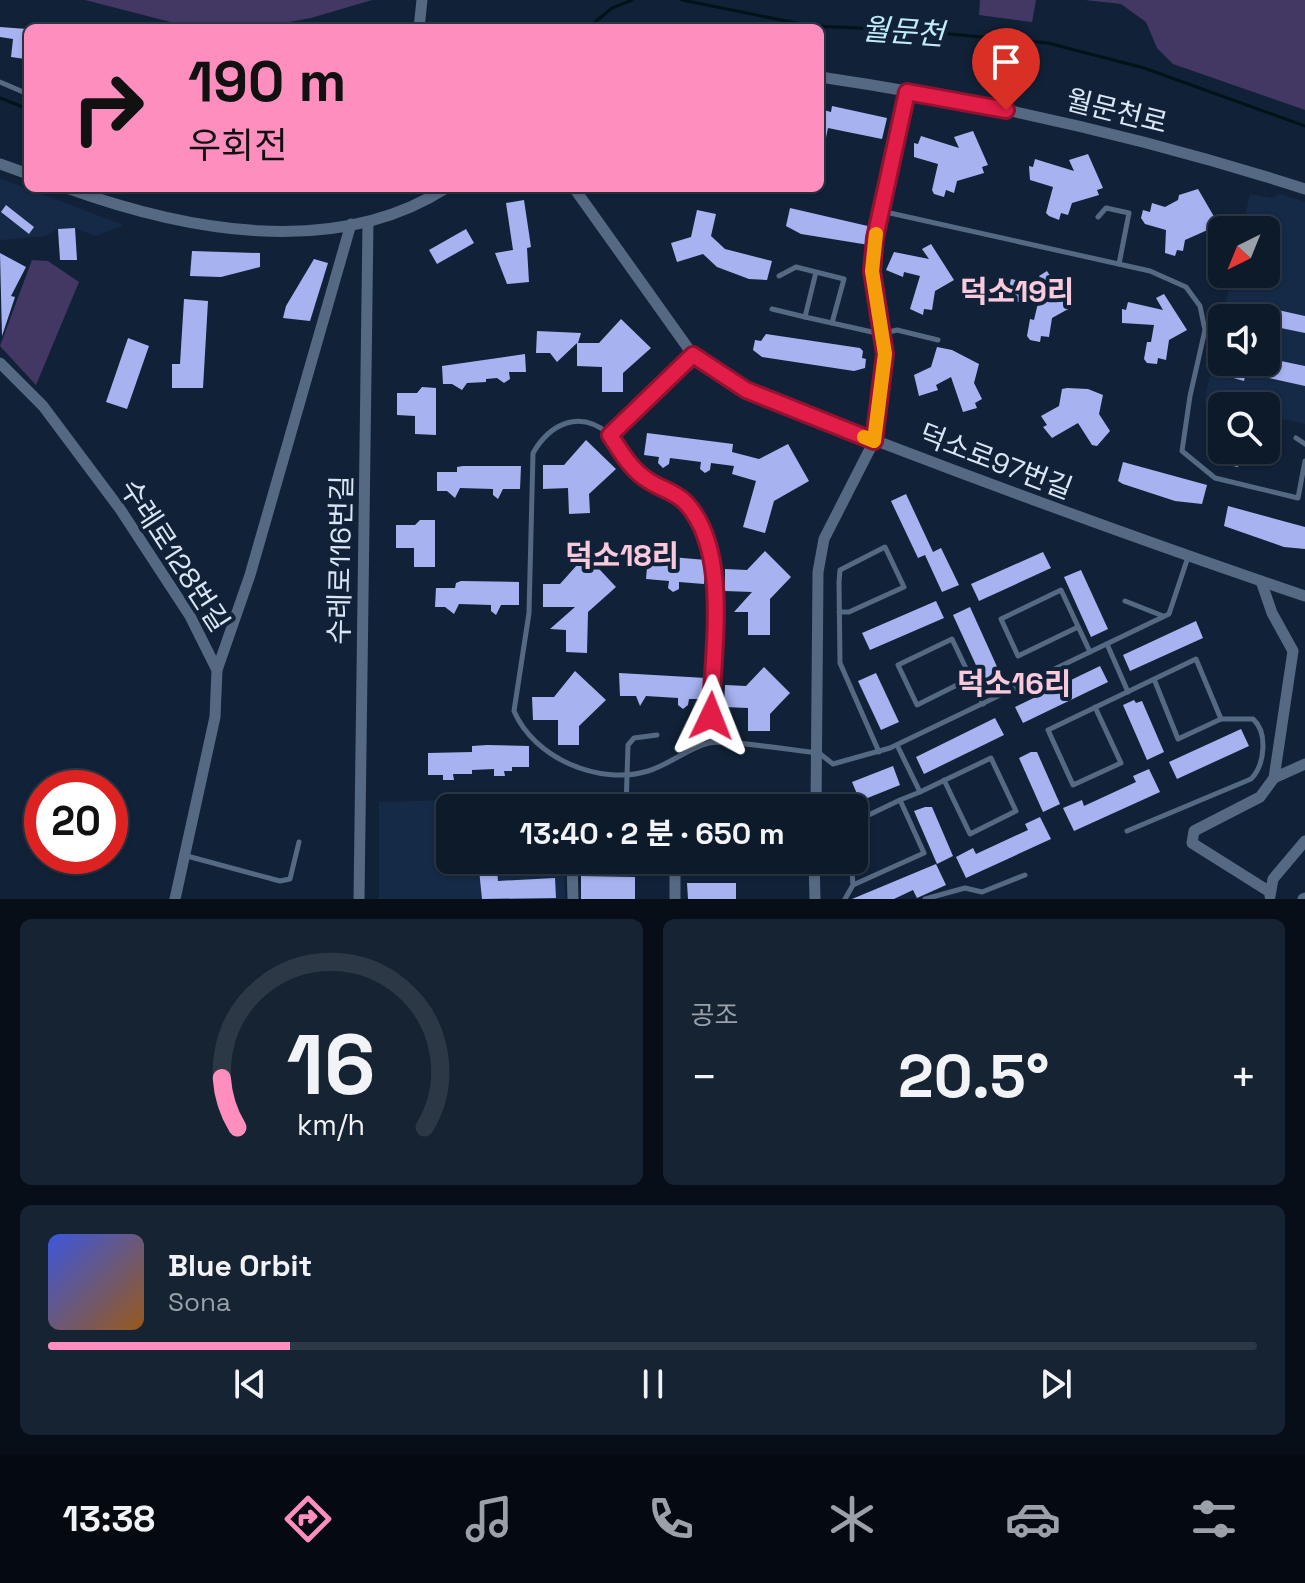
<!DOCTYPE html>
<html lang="ko">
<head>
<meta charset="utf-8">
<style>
  body { margin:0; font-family:"Space Grotesk","Noto Sans KR",sans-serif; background:#162332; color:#f1f3f6; height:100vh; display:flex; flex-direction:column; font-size:30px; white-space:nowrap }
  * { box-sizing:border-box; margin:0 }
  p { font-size:26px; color:#9aa1a8 }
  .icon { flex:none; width:44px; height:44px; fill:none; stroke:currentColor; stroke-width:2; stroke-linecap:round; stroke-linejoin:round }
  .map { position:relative; height:899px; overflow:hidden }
  .drawer { display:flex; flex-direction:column; gap:20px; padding:20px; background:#070e17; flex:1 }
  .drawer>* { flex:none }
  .top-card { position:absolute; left:24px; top:24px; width:800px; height:168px; border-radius:12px; box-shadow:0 2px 6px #0004,0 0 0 2px #2d3847; background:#fd8ebe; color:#111; overflow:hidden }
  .needle { width:52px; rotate:223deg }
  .controls { position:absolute; left:1208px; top:216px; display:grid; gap:16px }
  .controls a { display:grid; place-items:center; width:72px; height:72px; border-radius:12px; background:#0d1a2a; box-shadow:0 2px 6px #0004,0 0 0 2px #2d3847; font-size:40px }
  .speed { position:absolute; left:24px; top:770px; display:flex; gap:16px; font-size:40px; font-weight:700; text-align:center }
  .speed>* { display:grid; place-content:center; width:104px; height:104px; border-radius:50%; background:#0d1a2a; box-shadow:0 2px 6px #0004,0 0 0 2px #2d3847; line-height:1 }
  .speed .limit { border:12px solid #d22; background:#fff; color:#111 }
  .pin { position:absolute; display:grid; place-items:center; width:68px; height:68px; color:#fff; margin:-82px -34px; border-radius:50% 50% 50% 0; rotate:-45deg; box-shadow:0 0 8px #0007 }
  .pin .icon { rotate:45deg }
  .me { position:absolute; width:88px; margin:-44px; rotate:2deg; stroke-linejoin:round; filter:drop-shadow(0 0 6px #0008) }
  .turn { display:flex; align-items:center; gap:28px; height:168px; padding:0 32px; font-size:36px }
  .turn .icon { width:104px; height:104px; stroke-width:2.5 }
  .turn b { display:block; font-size:56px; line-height:68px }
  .big { font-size:60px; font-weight:700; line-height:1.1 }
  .drawer .widget { flex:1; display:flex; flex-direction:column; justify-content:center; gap:12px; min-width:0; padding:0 28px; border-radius:12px; background:#162332 }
  .drawer .dial { align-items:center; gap:0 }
  .dial svg { height:208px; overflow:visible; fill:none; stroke:#2d3847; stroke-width:7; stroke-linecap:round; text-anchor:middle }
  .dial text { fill:#f1f3f6; stroke:none }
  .song { display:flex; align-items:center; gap:24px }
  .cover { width:96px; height:96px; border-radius:12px; background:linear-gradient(135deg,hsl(230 70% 55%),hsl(30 70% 35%)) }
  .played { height:8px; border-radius:4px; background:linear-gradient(90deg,#fd8ebe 20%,#2d3847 20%) }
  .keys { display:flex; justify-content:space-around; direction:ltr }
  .heat { display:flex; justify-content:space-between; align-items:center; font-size:44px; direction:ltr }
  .drawer .tiles { flex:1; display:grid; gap:20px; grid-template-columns:1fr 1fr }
  .widget:last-child { grid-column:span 2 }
  .trip { position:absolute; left:436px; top:794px; width:432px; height:80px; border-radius:12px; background:#0d1a2a; box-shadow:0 2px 6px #0004,0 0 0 2px #2d3847; font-weight:700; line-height:80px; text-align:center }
  .menu { display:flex; height:128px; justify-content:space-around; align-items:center; background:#050a11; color:#9aa1a8 }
  .menu .icon { width:56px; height:56px }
  .menu .active { color:#fd8ebe }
  .menu b { font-size:36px; color:#f1f3f6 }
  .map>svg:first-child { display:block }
</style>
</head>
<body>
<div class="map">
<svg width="1305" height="899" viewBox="0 0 1305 899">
  <rect width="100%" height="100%" fill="#112238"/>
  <g fill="#152a46">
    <path d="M0,178L123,225L96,236L75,228L58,229L45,236L0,240Z"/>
    <path d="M1250,194L1273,198L1280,194L1305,202V424L1266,415V406H1223L1204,402L1222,320V362H1266V318H1222L1232,274H1266V230H1242Z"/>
    <path d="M562,797V808H450V860H564L565,899H379V802Z"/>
  </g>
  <g fill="#433764">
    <path d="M85,0H372L311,18L257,28H221L190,27Z"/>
    <path d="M980,0H1036L1032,22L979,15Z"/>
    <path d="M1085,0H1305V110L1173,64L1157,48L1146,22L1121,4Z"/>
    <path d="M32,260L48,261L79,282L36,385L0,346Z"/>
  </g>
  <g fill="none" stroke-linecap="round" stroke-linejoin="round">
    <g stroke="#001319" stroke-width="3">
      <path d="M682,0L811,26L905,30L1048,43L1144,68L1305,126"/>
      <path d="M588,28L612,8L632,0"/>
      <path d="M0,98L28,109"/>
    </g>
  </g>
  <g fill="#a7b3f1">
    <path d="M0,27L27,29L25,59L11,57L13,39L0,37Z"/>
    <path d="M832,106L887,118L882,139L828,128L824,147H820V109L831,112Z"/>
    <path d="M973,131L988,165L982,167L984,173L957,181L954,193L946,190L944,197L934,194L932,190L938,164L914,157V143L918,144L921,136L959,148L954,137Z"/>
    <path d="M1088,154L1103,188L1097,190L1099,195L1072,203L1068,215L1061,213L1059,220L1049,216L1046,213L1053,187L1030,180L1029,166L1033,167L1035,159L1074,171L1069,160Z"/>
    <path d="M1198,189L1216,220L1210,224L1212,228L1185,240L1183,251L1177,250L1175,256L1165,253L1166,230L1145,224L1141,218L1143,210L1150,212L1152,203L1165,207L1178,200L1179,195Z"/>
    <path d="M524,200L531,247L527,248L529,282L507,284L495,253L513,250L506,203Z"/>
    <path d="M6,205L34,227L29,234L1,212Z"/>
    <path d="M790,208L872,227L869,245L801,234L786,226Z"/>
    <path d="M697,210L716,214L711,236L725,249L772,261L767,280L749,279L717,267L703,254L677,262L671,243L691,237Z"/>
    <path d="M75,228L77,260H60L58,229Z"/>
    <path d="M466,229L474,243L437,264L429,250Z"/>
    <path d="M931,244L954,280L935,291L932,310L924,309L923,315L910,309L920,276L904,272L903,277L886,270L894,252L929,259L922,249Z"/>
    <path d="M192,251L260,253V267L221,277L190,276Z"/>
    <path d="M0,253L26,267L11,296L15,297L2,336Z"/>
    <path d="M314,259L328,263L310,321L283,318L286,306Z"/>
    <path d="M1047,271L1070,308L1052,318L1049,337L1041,336L1040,342L1030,340L1027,336L1030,319L1034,320L1038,303L1005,301V287L1009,288L1011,279L1046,287L1039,276Z"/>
    <path d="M1164,294L1187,330L1169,340L1166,360L1158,358L1157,364L1147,363L1144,359L1147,342H1151L1154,325L1122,323V309L1126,310L1128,302L1163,310L1156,298Z"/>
    <path d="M184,299L208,301L203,388H172V364H180Z"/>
    <path d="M1246,303L1305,316V333L1266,325V318H1243Z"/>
    <path d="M621,319L651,348L623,373V392H602V367L577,366V343L557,362L550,353H536L537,331L581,333L578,343H599Z"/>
    <path d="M766,334L860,348L863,351L862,358L866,359L865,368L854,371L762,357L753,350L755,340L761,341Z"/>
    <path d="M128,338L149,346L127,409L106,402Z"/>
    <path d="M937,347L952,350L979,364L974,383L982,399L975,403L977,408L963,412L951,377L936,385L938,390L919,396L914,375L931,367Z"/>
    <path d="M525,354L526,372H509L510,379L504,383L497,378L486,379V382L467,383L462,390L452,384H443L442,366Z"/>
    <path d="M1266,358L1305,366V386L1246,373L1244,381L1230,377L1233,362H1266Z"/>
    <path d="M422,387L436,388V435L415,434V416L397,415V393H417Z"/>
    <path d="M1067,388L1088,389L1103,395L1099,414L1110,431L1097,446L1092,445L1078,423L1052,438L1043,427L1047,425L1041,416L1059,406L1062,389Z"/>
    <path d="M647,433L733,444L732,452L759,459L788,444L809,481L774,501L765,533L743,527L756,481L732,474L734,466L711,463L710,470L705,473L700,469L701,462L670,458L669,464L663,468L658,463L659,457L644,455Z"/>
    <path d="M586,440L616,469L589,494L590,513L569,514L568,488L543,489V465H564Z"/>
    <path d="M1221,450H1242L1238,467L1218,463Z"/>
    <path d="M1123,462L1207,485L1202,504L1175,501L1123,484L1118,481Z"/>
    <path d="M463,466H521L520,489H503L498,499L493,495V489L460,488L455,498L447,491H437V472H457V467Z"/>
    <path d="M906,494L933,552L941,548L959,585L942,592L925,555L918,558L891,501Z"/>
    <path d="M1228,506L1305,527V549L1284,547L1224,526Z"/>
    <path d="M420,520H435V567H414V548H396V525H415Z"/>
    <path d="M765,551L791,577L770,599V635H748V612H734L752,592L725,591V569L747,570Z"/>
    <path d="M1043,552L1051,568L979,601L971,584Z"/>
    <path d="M586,555L616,587L588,612L587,653L566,652V630L550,629L575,607H543V584H560Z"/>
    <path d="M648,555L706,560L704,584L679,582V589L673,592L668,588L669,581L646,579Z"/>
    <path d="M1081,570L1108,629L1091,637L1064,577Z"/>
    <path d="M461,581L519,582V605H501L496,615L491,611V605L459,604L454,614L445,607H435L436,588H455L456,583Z"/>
    <path d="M936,601L944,618L870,650L862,633Z"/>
    <path d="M970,607L1003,680L986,687L953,615Z"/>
    <path d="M1196,621L1203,638L1130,671L1123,655Z"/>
    <path d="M1100,666L1108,682L1023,723L1015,707Z"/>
    <path d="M764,667L790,693L770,714V731H748V708L724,707L725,685L746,686Z"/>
    <path d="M575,671L606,700L579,726V745H558V720H533L532,697H554Z"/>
    <path d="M619,673L706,678V699H689L688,705L683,709L678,705V698L646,696L640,706L636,696H620Z"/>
    <path d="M876,673L899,722L881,730L858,681Z"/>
    <path d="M1134,700L1136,703L1142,701L1164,752L1147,760L1123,705Z"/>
    <path d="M995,718L1004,735L924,774L916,757Z"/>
    <path d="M1241,729L1249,746L1177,779L1169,762Z"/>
    <path d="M487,745L529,746V767H512V771H504L505,776H494V769L472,770V774H453L454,780H443V775H428V753L472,752V746Z"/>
    <path d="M1031,752H1037L1060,804L1043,812L1019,758Z"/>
    <path d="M893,766L900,785L860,801L852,782Z"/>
    <path d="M1149,769L1160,792L1074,831L1063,808L1082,800L1084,806L1136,782L1133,776Z"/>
    <path d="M661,794H724V808H660Z"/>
    <path d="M925,807H932L953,856L937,864L914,811Z"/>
    <path d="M1040,817L1051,839L966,878L956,857L973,848L976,854L1028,830L1025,824Z"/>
    <path d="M478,860H496L498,881L555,878L556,898L482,899Z"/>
    <path d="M936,864L946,885L917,898L913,890L894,899H852Z"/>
    <path d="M581,876L635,877V899H581Z"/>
    <path d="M687,883H736V899H688Z"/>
  </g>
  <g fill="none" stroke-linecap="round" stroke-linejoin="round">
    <g stroke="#556983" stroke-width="5">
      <path d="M0,82L28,94"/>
      <path d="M881,211L1150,271L1186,287L1200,306L1205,330L1190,396L1182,451L1215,478L1298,498L1305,461"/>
      <path d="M1098,217L1106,208L1129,213L1119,264"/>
      <path d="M779,276L796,267L844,279L832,323L805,317L816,272"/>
      <path d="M772,309L805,317"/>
      <path d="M832,323L881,334L897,330L938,340"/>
      <path d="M610,435L693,356"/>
      <path d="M1296,438L1305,444"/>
      <path d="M874,440L885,354L872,271L875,238L907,92"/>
      <path d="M1125,601L1163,616"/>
      <path d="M839,612H849L904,587L885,547L840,570L839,582L840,663L879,752"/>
      <path d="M1078,627L1018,656L1001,619L1061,590L1090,652"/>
      <path d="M1107,644L1128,692"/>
      <path d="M971,678L917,705L898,665L952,639L983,704"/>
      <path d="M1095,707L1121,763L1073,785L1048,730L1196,659L1221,719L1178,739L1154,679"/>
      <path d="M710,743L715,568C702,497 680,507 634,468C623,459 619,443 609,434C579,409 550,424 533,453L529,613L514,711C534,758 599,786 648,771C669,765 688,748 709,743C726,739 796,751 819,753L833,764L890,748L1169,614L1188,557"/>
      <path d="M897,745L920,792L991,758L1016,811L970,834L944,780"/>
      <path d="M626,808L628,745L634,738L657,735"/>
      <path d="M854,822L900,800"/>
      <path d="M1127,831L1251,779C1265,765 1268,732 1253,719H1221"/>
      <path d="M187,856L280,881L290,879L299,842"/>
      <path d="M851,860L853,885"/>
      <path d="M845,899L853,885L924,853L900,800L920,792"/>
      <path d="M925,899L965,888L982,892L1025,875"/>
    </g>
    <g stroke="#556983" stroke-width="11">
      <path d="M419,28L422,0"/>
      <path d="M820,77C984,101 1147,138 1305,189"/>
      <path d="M0,164L28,174"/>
      <path d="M67,188C183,230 334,260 446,188"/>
      <path d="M574,188L693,355L746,390C931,463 1116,532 1305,596"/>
      <path d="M0,363L43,406L120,509L190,616L217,670L215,717L175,899"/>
      <path d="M1261,581L1272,613L1293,651L1274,778L1305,764"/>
      <path d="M217,670L250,575L351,224"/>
      <path d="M816,808L818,572L824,539L874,441"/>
      <path d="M814,860L815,899"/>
      <path d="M675,865V899"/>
      <path d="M1270,892L1192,843L1194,831L1260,797L1274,778"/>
      <path d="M1270,896L1273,879L1305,841"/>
      <path d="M359,899L368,222"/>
      <path d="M573,899L572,862L814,869"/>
      <path d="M1303,899L1305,898"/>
    </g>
  </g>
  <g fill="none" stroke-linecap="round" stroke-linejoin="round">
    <defs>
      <path id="route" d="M711,716C712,652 731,552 686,503C676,492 661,489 649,481C631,470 621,452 610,435L693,355L746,390L874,441L885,354L872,271L875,238L907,92L1006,110"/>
    </defs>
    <use href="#route" stroke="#92132f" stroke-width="20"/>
    <use href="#route" stroke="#e11d48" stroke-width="14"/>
    <path stroke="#f59e0b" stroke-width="14" d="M864,437L874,441L885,354L872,271L876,234"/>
  </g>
  <g text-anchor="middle" stroke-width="8" stroke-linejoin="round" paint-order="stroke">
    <g font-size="28" fill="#dbe6f5" stroke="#112238">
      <text transform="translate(1117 111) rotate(14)" y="10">월문천로</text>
      <text transform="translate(996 461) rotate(21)" y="10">덕소로97번길</text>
      <text transform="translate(175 555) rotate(57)" y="10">수레로128번길</text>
      <text transform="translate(340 560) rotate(-89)" y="10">수레로116번길</text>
    </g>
    <g font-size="30" font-style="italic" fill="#c1edf9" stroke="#112238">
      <text transform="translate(903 32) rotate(4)" y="10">월문천</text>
    </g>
    <g font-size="30" font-weight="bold" fill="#fac9dc" stroke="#112238">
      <text x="1017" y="302">덕소19리</text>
      <text x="622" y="566">덕소18리</text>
      <text x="1014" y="694">덕소16리</text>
    </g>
  </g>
</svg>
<div class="controls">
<a><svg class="needle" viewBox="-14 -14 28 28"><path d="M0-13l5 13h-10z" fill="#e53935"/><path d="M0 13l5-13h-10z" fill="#9aa1a8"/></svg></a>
<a><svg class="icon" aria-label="sound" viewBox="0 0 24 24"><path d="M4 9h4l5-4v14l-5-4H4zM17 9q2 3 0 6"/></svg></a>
<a><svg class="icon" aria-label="search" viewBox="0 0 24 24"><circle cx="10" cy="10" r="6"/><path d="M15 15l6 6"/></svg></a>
</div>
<div class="speed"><div class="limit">20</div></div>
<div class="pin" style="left:1006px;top:110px;background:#d93025"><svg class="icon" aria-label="arrive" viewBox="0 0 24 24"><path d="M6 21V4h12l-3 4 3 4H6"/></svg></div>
<svg class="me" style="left:711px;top:716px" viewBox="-20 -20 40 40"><path d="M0-17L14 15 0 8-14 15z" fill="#e11d48" stroke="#fff" stroke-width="4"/></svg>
<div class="trip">13:40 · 2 분 · 650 m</div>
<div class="top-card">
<div class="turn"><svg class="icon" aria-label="right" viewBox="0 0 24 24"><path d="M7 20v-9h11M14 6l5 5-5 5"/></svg><div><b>190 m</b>우회전</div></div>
</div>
</div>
<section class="drawer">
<div class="tiles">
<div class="widget dial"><svg viewBox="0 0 100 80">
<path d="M14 69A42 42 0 1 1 86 69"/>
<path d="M14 69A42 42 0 0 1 8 50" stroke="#fd8ebe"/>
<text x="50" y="56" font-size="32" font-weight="700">16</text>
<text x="50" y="72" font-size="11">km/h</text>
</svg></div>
<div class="widget"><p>공조</p>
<div class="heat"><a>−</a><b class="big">20.5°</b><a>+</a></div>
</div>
<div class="widget">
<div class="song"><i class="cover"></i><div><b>Blue Orbit</b><p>Sona</p></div></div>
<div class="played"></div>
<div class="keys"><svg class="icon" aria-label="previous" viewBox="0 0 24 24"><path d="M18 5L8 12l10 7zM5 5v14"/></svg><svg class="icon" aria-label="pause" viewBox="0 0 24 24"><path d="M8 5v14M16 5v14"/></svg><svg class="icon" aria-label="next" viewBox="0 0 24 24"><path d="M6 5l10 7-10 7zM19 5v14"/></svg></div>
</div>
</div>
</section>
<nav class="menu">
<b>13:38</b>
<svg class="icon active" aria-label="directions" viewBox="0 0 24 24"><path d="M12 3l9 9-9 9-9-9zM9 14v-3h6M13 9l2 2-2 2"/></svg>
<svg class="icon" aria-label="music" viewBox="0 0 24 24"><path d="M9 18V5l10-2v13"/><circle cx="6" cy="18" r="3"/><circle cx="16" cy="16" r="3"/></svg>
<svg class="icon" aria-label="phone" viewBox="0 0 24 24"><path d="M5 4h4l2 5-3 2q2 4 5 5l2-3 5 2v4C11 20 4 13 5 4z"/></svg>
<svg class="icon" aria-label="climate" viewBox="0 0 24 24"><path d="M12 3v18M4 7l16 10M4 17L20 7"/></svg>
<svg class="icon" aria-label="car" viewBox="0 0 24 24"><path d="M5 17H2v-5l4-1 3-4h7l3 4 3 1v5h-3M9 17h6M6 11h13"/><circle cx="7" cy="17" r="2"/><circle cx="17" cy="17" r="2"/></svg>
<svg class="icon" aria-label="filters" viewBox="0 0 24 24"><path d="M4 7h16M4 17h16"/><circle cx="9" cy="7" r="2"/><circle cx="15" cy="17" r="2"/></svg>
</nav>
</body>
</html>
